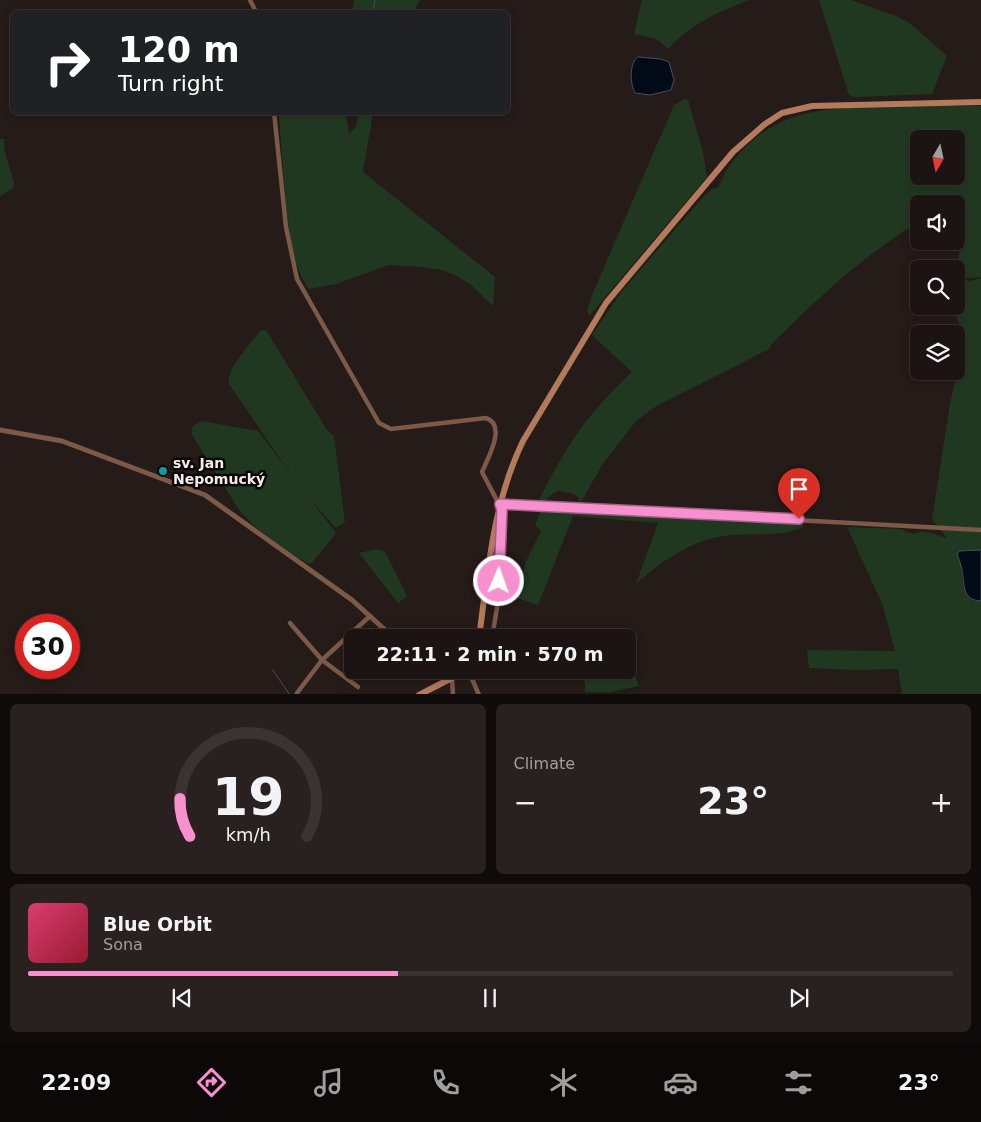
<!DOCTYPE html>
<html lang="en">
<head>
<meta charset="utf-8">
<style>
  body { margin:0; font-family:"DejaVu Sans",sans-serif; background:#292120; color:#f1f3f6; height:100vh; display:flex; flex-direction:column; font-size:19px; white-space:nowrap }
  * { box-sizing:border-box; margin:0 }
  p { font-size:16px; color:#a09e9f }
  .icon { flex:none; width:28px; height:28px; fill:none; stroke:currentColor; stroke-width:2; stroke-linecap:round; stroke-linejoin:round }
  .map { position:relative; height:694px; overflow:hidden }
  .details { display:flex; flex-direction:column; gap:10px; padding:10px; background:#0f0b0a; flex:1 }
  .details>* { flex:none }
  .hud { position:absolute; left:10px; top:10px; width:500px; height:105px; border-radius:8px; box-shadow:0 2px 12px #0003,0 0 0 1px #3a3332; background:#202124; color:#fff; overflow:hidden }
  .needle { width:32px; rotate:189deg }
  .fabs { position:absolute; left:910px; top:130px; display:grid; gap:10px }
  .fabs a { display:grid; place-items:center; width:55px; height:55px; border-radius:8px; background:#1c1412; box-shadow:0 2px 12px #0003,0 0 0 1px #3a3332; font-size:25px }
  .speed { position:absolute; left:15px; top:614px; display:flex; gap:10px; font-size:25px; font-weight:700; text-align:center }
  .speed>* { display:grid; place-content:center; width:65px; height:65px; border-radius:50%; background:#1c1412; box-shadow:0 2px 12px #0003,0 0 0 1px #3a3332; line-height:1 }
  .speed .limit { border:8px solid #d22; background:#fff; color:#111 }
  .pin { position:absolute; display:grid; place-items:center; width:42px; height:42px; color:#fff; margin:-51px -21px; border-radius:50% 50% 50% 0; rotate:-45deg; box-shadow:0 0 5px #0007 }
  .pin .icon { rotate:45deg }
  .me { position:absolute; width:55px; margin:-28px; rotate:2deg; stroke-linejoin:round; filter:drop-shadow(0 0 4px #0008) }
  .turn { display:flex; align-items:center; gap:18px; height:105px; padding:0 25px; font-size:22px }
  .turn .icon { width:65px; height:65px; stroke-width:2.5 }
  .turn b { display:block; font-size:35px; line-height:42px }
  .big { font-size:38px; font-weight:700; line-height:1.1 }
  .details .tile { flex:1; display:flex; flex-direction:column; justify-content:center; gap:8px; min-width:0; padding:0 18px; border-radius:8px; background:#292120 }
  .details .dial { align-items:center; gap:0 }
  .dial svg { height:130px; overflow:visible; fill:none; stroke:#3a3332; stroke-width:7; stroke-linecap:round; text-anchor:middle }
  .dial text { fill:#f1f3f6; stroke:none }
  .song { display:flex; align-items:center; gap:15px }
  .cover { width:60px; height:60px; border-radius:8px; background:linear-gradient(135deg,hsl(340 70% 55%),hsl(350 70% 35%)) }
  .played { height:5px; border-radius:2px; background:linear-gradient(90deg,#f790ce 40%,#3a3332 40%) }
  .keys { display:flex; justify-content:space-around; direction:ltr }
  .heat { display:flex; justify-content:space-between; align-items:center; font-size:28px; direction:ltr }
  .details .tiles { flex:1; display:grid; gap:10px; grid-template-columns:1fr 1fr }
  .tile:last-child { grid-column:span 2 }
  .trip { position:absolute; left:344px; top:629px; width:292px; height:50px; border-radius:8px; background:#1c1412; box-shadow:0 2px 12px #0003,0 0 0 1px #3a3332; font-weight:700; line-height:50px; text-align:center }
  .tabs { display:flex; height:80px; justify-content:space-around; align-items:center; background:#0b0807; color:#a09e9f }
  .tabs .icon { width:35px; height:35px }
  .tabs .on { color:#f790ce }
  .tabs b { font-size:22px; color:#f1f3f6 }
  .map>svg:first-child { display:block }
</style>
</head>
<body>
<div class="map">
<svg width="981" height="695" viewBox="0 0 981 695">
  <rect width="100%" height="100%" fill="#251b18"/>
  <g fill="#213820" fill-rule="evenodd">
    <path d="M354,0H420L413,12H352Z"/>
    <path d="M642,0H749C721,11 687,25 669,49L656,39L634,34Z"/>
    <path d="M819,0H851L896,16L911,24L947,56L932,94L854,97L849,95Z"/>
    <path d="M685,99L688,100L703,152L707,177L589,316L587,309L593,293L674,105Z"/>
    <path d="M905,106H981V277L959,279L969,281L981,278V550L960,551L963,587L975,601H981V694H902L898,669L855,670L809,668L807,650L895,651L883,606L847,527L900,529L913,534C926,528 934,535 947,538L932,519L950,404L963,344L962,331L952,306H956V277L965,210L963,196L949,204H919V222C871,250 829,288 790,326C783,334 773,340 769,349L655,407L636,421L602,465L581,502L578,501L579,497L571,493L558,491L549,496L545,502H538C566,446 586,415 632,372L592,335L622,291L703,197L712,189L718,188C721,182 723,176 726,171C773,102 832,109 905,106ZM919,139H956V176H919Z"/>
    <path d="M285,112L346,113L349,134L356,127L359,113H373L363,172L495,277L493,306L470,284L457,276L442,270L423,267L389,265L336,284L309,289C284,259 284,160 279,119V116Z"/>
    <path d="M0,139H4V149L14,182L13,188L0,196Z"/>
    <path d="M261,330H266L327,430L334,436L345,522L336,528C294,485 263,432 229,384C225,370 253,341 261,330Z"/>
    <path d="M202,421L258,431L336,533L312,563L309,564C285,550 257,531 239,510L191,433L193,426Z"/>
    <path d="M550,510L800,524L804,526C783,538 755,533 732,535C694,538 663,560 636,584L658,523L573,516L538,605L517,598L526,561L540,533L541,530L535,526L540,511Z"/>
    <path d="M377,549L385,552L407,596L398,603L359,553Z"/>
    <path d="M596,629L608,630L619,637H587Z"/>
    <path d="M628,659L639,686L610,692H585V683L579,670H628Z"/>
  </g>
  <g fill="#000b18" stroke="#494e57">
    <path d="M638,57L661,59L669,62L674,80L671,90L650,95L635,93C630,84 629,63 638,57Z"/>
    <path d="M981,550V601C961,600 965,584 962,570C961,565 959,559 957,554L960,551Z"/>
  </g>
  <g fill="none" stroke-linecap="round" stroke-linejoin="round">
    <g stroke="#494e57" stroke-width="1">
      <path d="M373,12L375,0"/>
      <path d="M272,669L290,695"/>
    </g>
    <g stroke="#7d5947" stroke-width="4.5">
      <path d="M250,0L256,12"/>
      <path d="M274,112L286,227L297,279L379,423L391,429L486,418C507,425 488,458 482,472L502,510L499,596L492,638"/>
      <path d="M500,504L981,530"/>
      <path d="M290,623L322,660L358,687"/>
      <path d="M461,670C473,674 474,685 479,695"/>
      <path d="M452,678L453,695"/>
      <path d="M297,693L322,660L370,616"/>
    </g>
    <path stroke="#7d5947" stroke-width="5" d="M0,430L62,441L205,495L352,600L394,638"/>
    <g stroke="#b47a5c" stroke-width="6">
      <path d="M479,638C488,571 493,503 523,441L606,303L733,152L765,124L782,113L812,106L981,102"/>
      <path d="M419,695L452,678L461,670"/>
    </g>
  </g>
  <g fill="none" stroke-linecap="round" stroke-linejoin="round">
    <defs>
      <path id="route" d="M499,581L502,510L500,504L799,519"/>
    </defs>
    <use href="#route" stroke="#a15e86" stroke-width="12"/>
    <use href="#route" stroke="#f790ce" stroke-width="9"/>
  </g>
  <circle fill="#0f9aa8" stroke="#0b0706" stroke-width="2" cx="163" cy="471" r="5"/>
  <g text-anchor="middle" stroke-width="5" stroke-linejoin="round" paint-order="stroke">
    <g font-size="14" font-weight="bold" fill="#f3ece9" stroke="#0b0706" text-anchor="start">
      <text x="173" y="468">sv. Jan<tspan x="173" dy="16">Nepomucký</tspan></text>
    </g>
  </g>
</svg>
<div class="fabs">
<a><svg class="needle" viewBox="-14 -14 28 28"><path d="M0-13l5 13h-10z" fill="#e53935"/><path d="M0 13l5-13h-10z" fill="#a09e9f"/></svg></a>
<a><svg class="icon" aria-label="sound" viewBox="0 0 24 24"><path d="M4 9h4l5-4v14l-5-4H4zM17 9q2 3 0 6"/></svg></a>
<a><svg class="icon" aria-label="search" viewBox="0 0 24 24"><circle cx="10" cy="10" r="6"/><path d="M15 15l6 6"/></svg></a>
<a><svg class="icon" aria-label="layers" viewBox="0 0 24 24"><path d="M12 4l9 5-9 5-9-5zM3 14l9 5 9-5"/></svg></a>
</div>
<div class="speed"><div class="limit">30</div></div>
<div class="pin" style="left:799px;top:519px;background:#d93025"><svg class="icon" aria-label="arrive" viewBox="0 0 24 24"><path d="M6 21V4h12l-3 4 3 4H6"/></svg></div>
<svg class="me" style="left:499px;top:581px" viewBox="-20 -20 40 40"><circle r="17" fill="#f790ce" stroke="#fff" stroke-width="3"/><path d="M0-11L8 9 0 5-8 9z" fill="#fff"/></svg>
<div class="trip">22:11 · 2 min · 570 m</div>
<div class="hud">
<div class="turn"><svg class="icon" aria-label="right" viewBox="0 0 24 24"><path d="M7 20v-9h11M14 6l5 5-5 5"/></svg><div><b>120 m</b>Turn right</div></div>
</div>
</div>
<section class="details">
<div class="tiles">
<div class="tile dial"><svg viewBox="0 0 100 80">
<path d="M14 69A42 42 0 1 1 86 69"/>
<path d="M14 69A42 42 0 0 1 8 46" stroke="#f790ce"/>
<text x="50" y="56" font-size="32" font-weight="700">19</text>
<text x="50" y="72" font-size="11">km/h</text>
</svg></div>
<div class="tile"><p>Climate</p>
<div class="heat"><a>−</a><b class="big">23°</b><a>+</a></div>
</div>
<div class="tile">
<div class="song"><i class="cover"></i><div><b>Blue Orbit</b><p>Sona</p></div></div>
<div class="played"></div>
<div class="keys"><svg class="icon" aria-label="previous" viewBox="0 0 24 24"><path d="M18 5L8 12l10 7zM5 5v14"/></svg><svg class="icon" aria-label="pause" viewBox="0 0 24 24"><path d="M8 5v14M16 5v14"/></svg><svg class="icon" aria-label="next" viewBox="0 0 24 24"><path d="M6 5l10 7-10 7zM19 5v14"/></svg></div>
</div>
</div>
</section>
<nav class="tabs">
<b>22:09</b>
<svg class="icon on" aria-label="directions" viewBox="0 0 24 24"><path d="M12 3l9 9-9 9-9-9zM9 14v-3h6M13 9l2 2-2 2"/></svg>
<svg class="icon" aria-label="music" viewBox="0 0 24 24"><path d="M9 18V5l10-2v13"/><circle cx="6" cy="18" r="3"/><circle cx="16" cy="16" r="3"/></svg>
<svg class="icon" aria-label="phone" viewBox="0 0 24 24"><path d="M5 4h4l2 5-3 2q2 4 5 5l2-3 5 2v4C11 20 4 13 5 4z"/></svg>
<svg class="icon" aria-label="climate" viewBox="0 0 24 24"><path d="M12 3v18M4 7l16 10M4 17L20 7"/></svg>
<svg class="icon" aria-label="car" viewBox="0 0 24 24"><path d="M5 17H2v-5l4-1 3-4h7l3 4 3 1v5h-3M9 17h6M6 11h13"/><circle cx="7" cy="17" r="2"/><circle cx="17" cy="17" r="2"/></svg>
<svg class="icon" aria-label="filters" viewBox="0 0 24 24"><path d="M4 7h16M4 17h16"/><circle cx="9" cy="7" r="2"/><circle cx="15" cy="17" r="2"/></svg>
<b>23°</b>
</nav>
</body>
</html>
